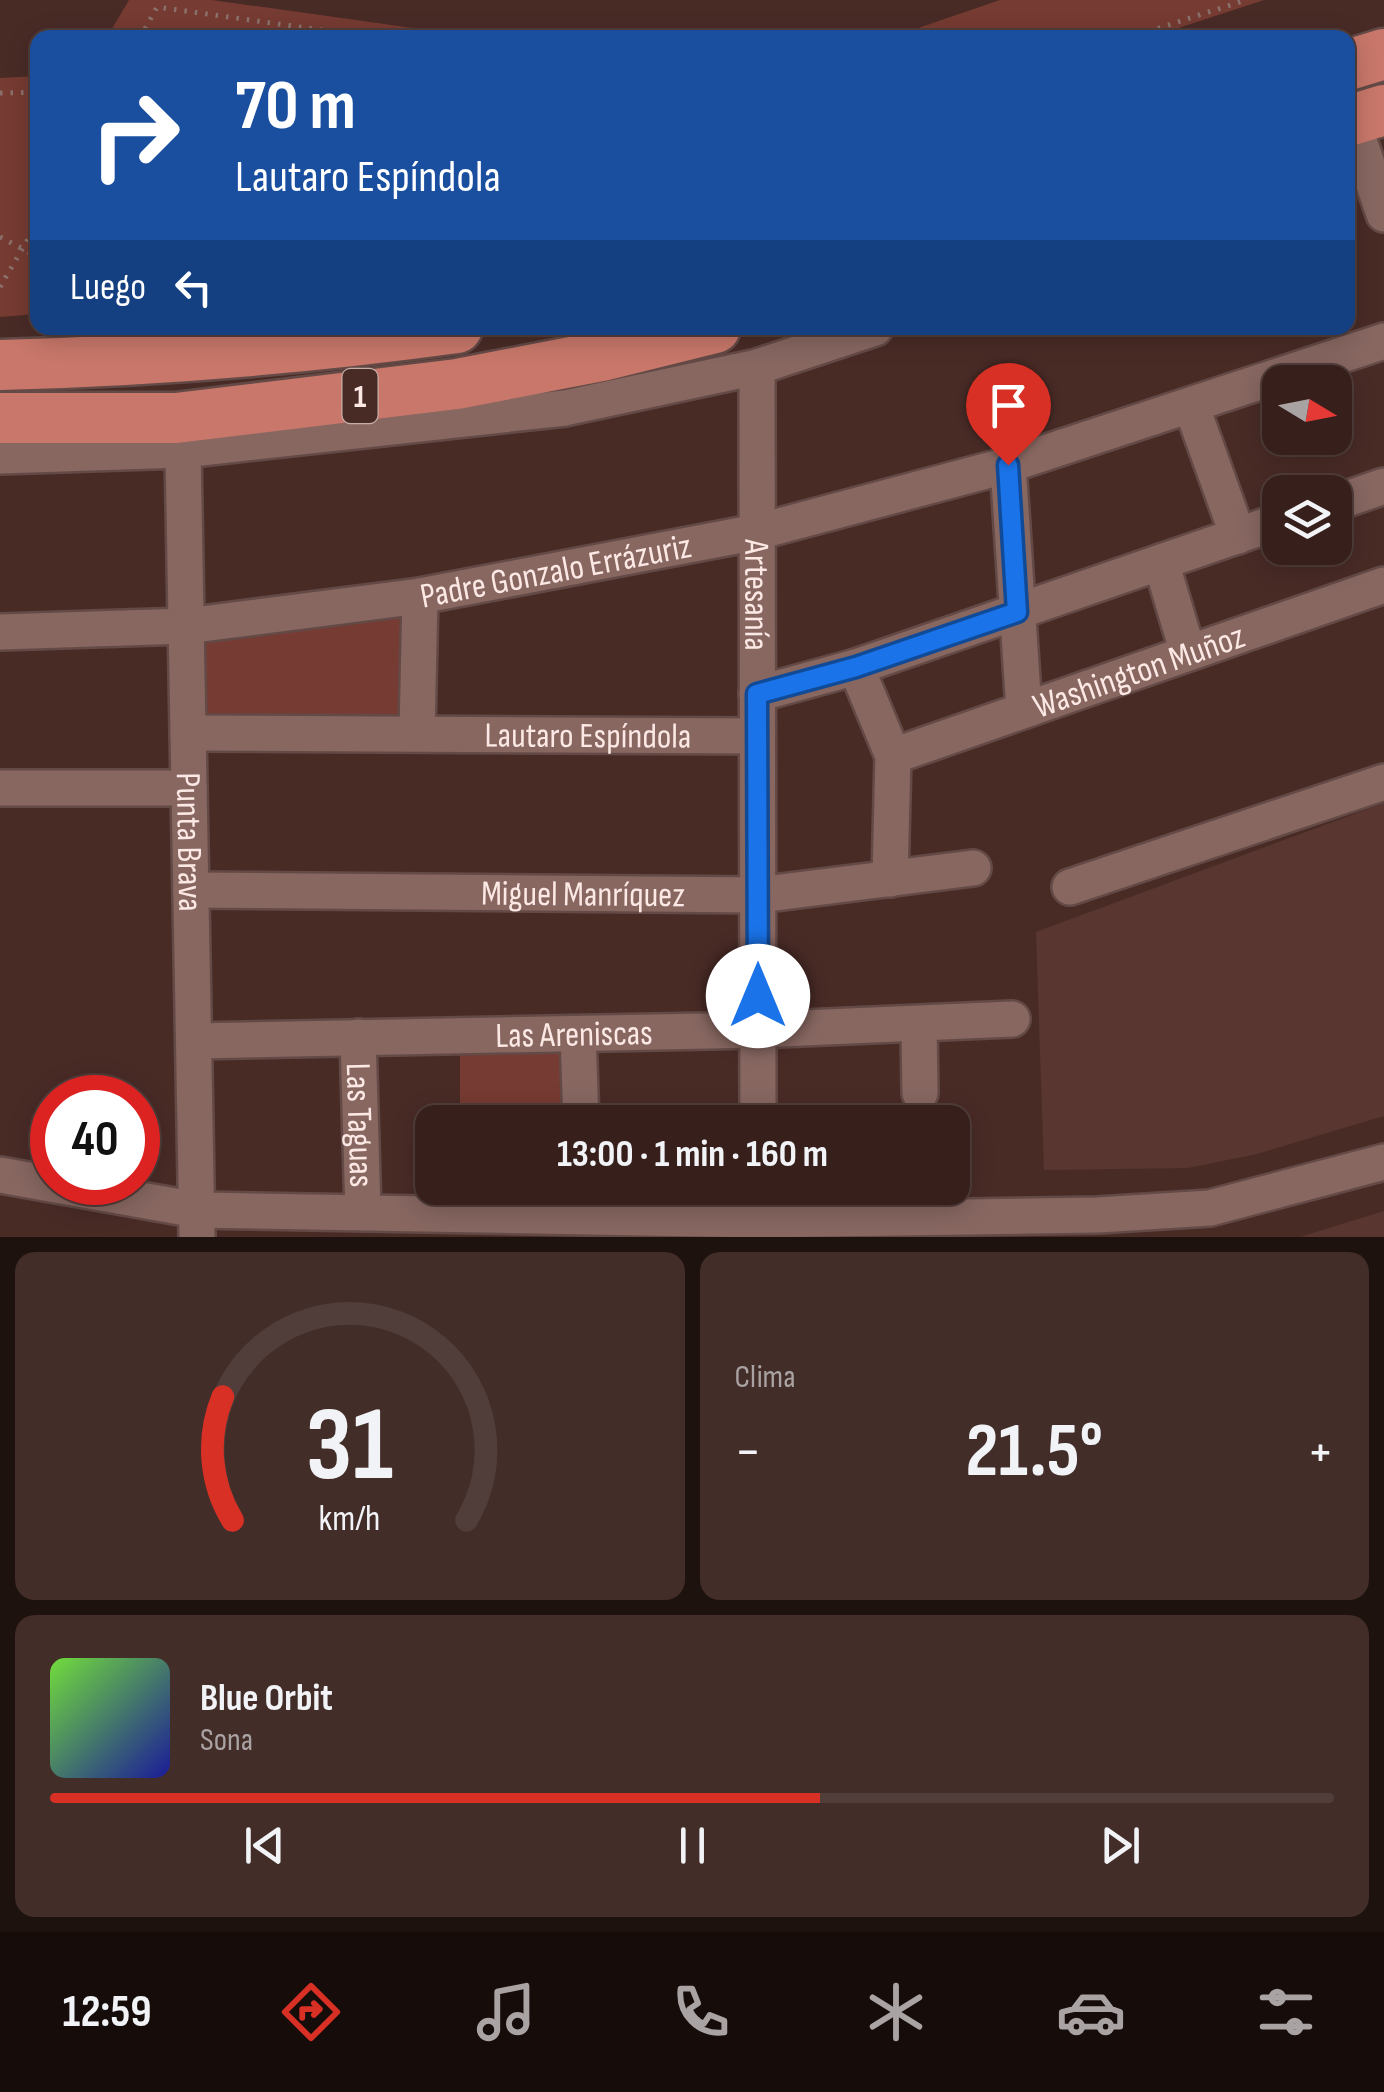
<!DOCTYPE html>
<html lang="es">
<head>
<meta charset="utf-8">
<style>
  body { margin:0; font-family:"Sofia Sans Condensed",sans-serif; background:#422d29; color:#f1f3f6; height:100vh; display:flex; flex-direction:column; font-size:38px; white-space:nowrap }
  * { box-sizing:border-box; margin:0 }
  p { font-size:32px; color:#aaa3a3 }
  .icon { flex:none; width:55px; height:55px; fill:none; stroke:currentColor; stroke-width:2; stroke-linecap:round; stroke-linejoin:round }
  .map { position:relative; height:1237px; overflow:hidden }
  .panel { display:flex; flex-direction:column; gap:15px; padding:15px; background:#1e120f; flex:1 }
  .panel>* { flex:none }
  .guide { position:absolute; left:30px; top:30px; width:1325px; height:305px; border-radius:20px; box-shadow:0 5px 25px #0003,0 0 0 2px #513e3b; background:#1a4fa0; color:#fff; overflow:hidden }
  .needle { width:65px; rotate:100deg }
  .tools { position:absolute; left:1262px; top:365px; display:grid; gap:20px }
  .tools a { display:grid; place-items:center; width:90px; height:90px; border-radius:20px; background:#37201c; box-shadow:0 5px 25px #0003,0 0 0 2px #513e3b; font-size:50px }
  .speed { position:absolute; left:30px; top:1075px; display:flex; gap:20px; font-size:50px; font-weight:700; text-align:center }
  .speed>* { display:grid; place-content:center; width:130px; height:130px; border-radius:50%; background:#37201c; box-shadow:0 5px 25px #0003,0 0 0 2px #513e3b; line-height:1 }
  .speed .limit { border:15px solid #d22; background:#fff; color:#111 }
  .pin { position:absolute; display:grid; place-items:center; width:85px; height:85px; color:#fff; margin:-102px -42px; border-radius:50% 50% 50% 0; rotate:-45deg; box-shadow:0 0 10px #0007 }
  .pin .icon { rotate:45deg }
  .me { position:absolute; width:110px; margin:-55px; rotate:0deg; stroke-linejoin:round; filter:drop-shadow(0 0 8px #0008) }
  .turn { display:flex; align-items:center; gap:35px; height:210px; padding:0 40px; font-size:45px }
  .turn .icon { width:130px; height:130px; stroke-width:2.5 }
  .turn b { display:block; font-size:70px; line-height:85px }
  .then { display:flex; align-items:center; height:95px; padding:0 40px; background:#0003; gap:20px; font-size:38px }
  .big { font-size:75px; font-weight:700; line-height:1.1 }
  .panel .widget { flex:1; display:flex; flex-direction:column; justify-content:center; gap:15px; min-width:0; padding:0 35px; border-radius:20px; background:#422d29 }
  .panel .dial { align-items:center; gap:0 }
  .dial svg { height:260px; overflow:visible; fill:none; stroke:#513e3b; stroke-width:7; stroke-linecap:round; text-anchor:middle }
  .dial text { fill:#f1f3f6; stroke:none }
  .song { display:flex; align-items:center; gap:30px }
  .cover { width:120px; height:120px; border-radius:15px; background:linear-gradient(135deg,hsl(100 70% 55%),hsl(240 70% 35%)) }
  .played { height:10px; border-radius:5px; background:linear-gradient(90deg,#d93025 60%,#513e3b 60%) }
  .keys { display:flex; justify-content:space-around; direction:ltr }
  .heat { display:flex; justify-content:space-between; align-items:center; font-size:55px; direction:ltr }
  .panel .tiles { flex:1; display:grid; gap:15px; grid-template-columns:1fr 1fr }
  .widget:last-child { grid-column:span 2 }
  .trip { position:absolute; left:415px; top:1105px; width:555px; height:100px; border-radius:20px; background:#37201c; box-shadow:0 5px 25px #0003,0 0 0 2px #513e3b; font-weight:700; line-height:100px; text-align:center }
  .tabs { display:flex; height:160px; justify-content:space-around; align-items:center; background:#160d0b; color:#aaa3a3 }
  .tabs .icon { width:70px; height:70px }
  .tabs .selected { color:#d93025 }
  .tabs b { font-size:45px; color:#f1f3f6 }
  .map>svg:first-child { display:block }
</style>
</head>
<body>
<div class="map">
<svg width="1384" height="1237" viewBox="0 0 1384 1237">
  <rect width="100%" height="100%" fill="#492b26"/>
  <g fill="#593630">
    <path d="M1384,803V1116L1257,1154L1188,1168L1044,1170L1036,932Z"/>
    <path d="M1384,1211V1237H1300Z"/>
  </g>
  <g fill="#763b32">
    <path d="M129,0H212L477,37H107Z"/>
    <path d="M1000,0H1264L1151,37H892Z"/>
    <path d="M37,76V314L0,317V78Z"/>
    <path d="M420,596L417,733H188L186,626Z"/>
    <path d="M460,1052L566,1053V1122H460Z"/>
  </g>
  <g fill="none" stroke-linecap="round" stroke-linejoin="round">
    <defs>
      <g id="minor">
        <path d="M1352,120L1384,214"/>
        <path id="s1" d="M757,367L758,1122"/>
        <path d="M1191,405L1238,536"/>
        <path id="s2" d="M183,450L197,1237"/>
        <path d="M0,456L183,450L565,408L757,367L875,328"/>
        <path d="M1008,465L1024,710"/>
        <path d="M1335,503L1384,486"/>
        <path d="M1161,562L1188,653"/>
        <path id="s3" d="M0,632L186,626L420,596L757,532L1008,465L1384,341"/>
        <path d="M856,667L893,756L890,879"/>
        <path d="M757,694L856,667L1280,521"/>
        <path id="s4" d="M188,733L757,736"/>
        <path d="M417,733L420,596"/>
        <path id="s5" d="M893,756L1384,585"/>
        <path d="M0,788H189"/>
        <path d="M1070,887L1384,782"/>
        <path id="s6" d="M191,890L758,895L973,868"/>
        <path d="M919,1025L920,1093"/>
        <path d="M578,1034L581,1122"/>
        <path id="s7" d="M358,1037L363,1213"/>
        <path id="s8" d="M194,1041L758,1030L1012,1019"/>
        <path d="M0,1175L197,1210L758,1220L1098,1215L1210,1208L1384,1162"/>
      </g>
      <g id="highway">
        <path d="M1348,65L1384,54"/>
        <path d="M1348,121L1384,110"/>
        <path d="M0,365C154,361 304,349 457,328"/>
        <path d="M0,418H176L457,384L602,356L715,328"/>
      </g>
    </defs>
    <use href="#minor" stroke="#644a46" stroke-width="40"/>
    <use href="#highway" stroke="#644a46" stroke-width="55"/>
    <g stroke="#8b716c" stroke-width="5" stroke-dasharray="2.5 8" stroke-linecap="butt">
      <path d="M140,38L157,7L378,38"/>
      <path d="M1128,38L1246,0"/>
      <path d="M0,93L38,92"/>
      <path d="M0,237L38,257"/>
      <path d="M0,287L38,222"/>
    </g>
    <use href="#minor" stroke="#886761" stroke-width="35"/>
    <use href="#highway" stroke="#c8776a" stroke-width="50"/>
  </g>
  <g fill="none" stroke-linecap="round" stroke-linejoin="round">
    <defs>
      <path id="route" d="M758,996L757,694L856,667L1017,612L1008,465"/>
    </defs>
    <use href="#route" stroke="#114b97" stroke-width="25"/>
    <use href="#route" stroke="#1a73e8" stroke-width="18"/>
  </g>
  <g text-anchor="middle" stroke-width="10" stroke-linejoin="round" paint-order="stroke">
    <rect fill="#492b26" stroke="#c6afab" stroke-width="2.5" x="342.5" y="369" width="35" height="54" rx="8"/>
    <g font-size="32" font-weight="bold" fill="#fce8e4">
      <text x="360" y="407">1</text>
    </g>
    <g font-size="35" fill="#fce8e4" stroke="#492b26">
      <text dy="12" stroke="none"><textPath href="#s3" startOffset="560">Padre Gonzalo Errázuriz</textPath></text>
      <text dy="12" stroke="none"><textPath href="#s1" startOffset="228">Artesanía</textPath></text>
      <text dy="12" stroke="none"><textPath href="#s5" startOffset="260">Washington Muñoz</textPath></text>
      <text dy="12" stroke="none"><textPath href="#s4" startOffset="400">Lautaro Espíndola</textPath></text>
      <text dy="12" stroke="none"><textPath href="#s2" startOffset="392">Punta Brava</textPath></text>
      <text dy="12" stroke="none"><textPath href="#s6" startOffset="392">Miguel Manríquez</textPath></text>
      <text dy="12" stroke="none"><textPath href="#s8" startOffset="380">Las Areniscas</textPath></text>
      <text dy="12" stroke="none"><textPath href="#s7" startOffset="88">Las Taguas</textPath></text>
    </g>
  </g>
</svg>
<div class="tools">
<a><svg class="needle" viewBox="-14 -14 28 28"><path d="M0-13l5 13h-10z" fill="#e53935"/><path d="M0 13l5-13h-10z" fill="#aaa3a3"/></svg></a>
<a><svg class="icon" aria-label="layers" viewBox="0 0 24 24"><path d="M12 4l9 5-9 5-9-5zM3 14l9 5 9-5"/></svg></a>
</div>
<div class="speed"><div class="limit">40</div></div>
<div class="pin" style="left:1008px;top:465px;background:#d93025"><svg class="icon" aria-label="arrive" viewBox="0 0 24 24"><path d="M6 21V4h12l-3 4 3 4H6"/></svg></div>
<svg class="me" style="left:758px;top:996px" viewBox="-20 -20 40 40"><circle r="19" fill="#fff"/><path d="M0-13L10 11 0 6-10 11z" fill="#1a73e8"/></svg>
<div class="trip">13:00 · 1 min · 160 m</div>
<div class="guide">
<div class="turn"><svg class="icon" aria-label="right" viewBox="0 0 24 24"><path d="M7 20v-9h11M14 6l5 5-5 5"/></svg><div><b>70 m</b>Lautaro Espíndola</div></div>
<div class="then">Luego<svg class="icon" aria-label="left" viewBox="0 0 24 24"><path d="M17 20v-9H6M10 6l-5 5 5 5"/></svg></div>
</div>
</div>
<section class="panel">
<div class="tiles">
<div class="widget dial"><svg viewBox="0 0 100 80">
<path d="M14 69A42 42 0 1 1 86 69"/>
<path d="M14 69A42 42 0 0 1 11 31" stroke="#d93025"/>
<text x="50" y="56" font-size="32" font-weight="700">31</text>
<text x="50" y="72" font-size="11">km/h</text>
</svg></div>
<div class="widget"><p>Clima</p>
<div class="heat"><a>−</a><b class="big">21.5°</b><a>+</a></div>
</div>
<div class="widget">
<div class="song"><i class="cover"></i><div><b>Blue Orbit</b><p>Sona</p></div></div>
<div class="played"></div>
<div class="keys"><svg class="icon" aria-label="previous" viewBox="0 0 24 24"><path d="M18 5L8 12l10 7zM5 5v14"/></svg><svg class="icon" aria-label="pause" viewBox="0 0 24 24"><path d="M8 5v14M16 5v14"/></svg><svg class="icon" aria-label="next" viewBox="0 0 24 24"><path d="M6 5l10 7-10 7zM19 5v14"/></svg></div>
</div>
</div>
</section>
<nav class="tabs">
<b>12:59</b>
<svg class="icon selected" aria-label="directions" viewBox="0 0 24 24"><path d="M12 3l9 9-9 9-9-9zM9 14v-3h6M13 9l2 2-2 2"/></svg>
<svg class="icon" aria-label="music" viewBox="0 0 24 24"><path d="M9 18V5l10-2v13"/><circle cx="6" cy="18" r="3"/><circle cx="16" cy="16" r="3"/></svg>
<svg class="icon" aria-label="phone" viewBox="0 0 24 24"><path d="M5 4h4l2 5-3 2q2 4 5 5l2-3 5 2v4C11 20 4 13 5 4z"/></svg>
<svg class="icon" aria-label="climate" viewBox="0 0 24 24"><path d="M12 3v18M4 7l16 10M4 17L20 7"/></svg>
<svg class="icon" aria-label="car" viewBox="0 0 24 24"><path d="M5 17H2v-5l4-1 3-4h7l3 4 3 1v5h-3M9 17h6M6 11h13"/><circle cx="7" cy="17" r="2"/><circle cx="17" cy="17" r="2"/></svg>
<svg class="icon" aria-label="filters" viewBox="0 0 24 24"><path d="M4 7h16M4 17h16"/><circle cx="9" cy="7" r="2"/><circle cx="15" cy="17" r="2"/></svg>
</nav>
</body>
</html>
